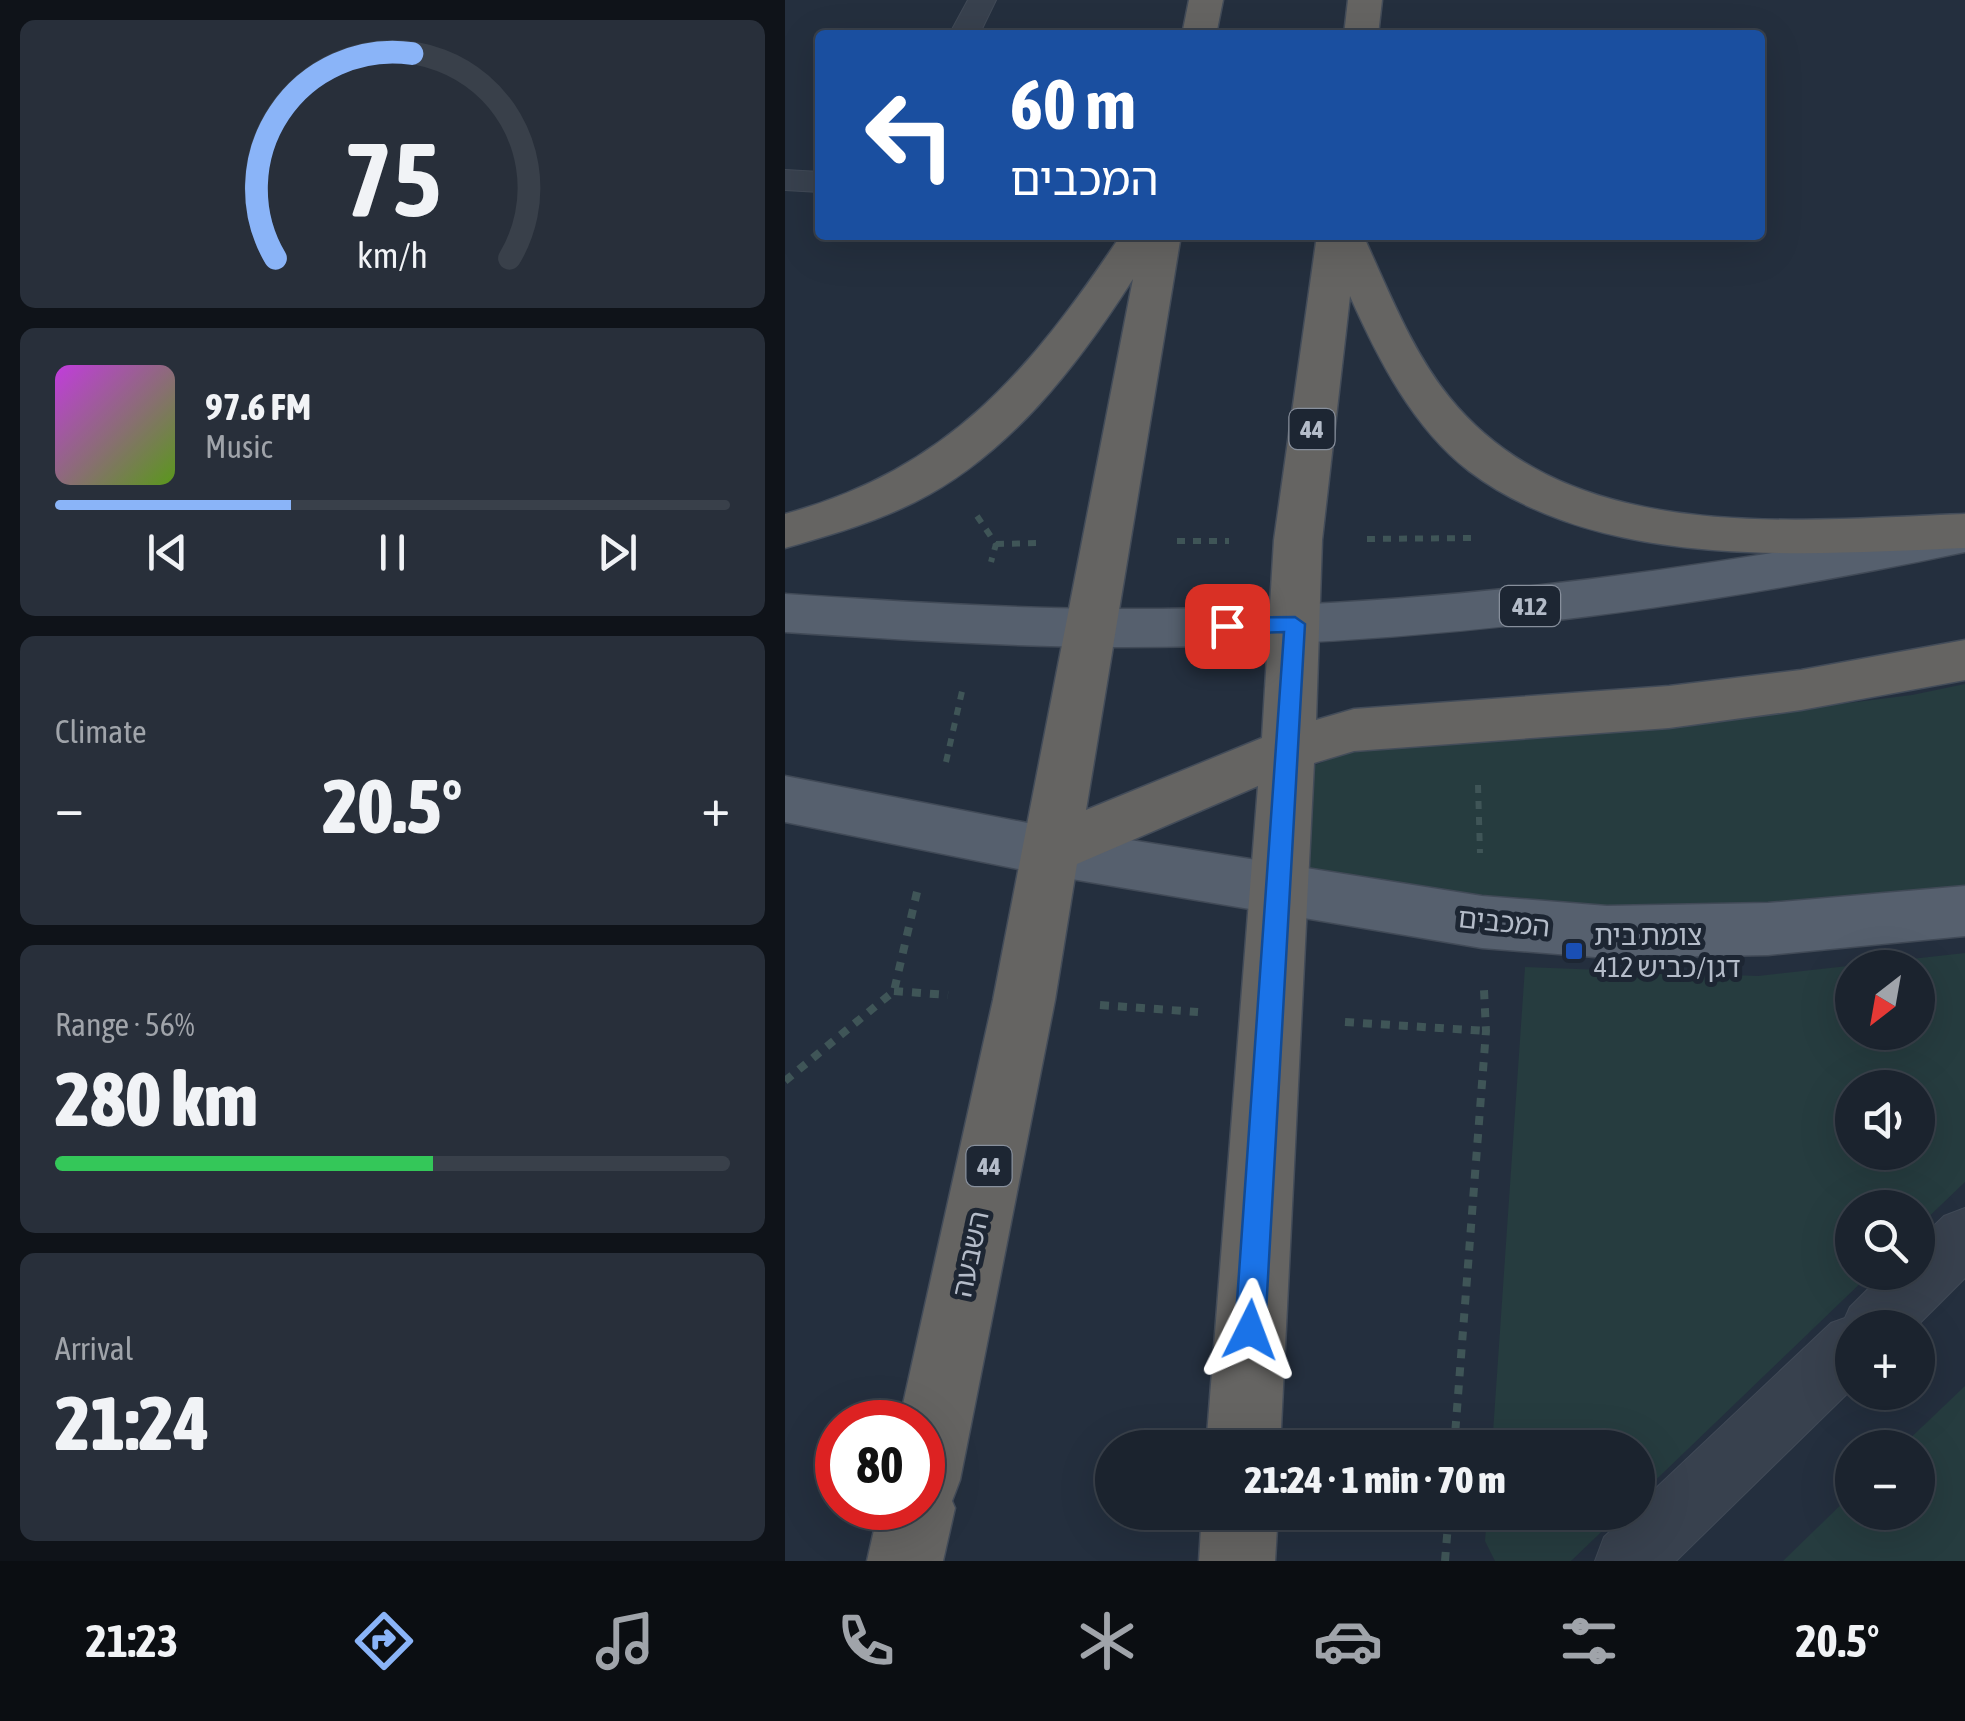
<!DOCTYPE html>
<html lang="en">
<head>
<meta charset="utf-8">
<style>
  body { margin:0; font-family:"Asap Condensed","Noto Sans Hebrew",sans-serif; background:#282f3a; color:#f1f3f6; height:100vh; display:flex; flex-direction:column; font-size:38px; white-space:nowrap }
  * { box-sizing:border-box; margin:0 }
  p { font-size:32px; color:#a0a4aa }
  .icon { flex:none; width:55px; height:55px; fill:none; stroke:currentColor; stroke-width:2; stroke-linecap:round; stroke-linejoin:round }
  .map { position:relative; flex:1; overflow:hidden }
  .panel { display:flex; flex-direction:column; gap:20px; padding:20px; background:#0f1319; width:785px }
  .panel>* { flex:none }
  .guide { position:absolute; left:30px; top:30px; width:950px; height:210px; border-radius:10px; box-shadow:0 10px 40px #0002,0 0 0 2px #39404a; background:#1a4fa0; color:#fff; overflow:hidden }
  .needle { width:65px; rotate:211deg }
  .controls { position:absolute; left:1050px; top:950px; display:grid; gap:20px }
  .controls a { display:grid; place-items:center; width:100px; height:100px; border-radius:50%; background:#1b232e; box-shadow:0 10px 40px #0002,0 0 0 2px #39404a; font-size:50px }
  .speed { position:absolute; left:30px; top:1400px; display:flex; gap:20px; font-size:50px; font-weight:700; text-align:center }
  .speed>* { display:grid; place-content:center; width:130px; height:130px; border-radius:50%; background:#1b232e; box-shadow:0 10px 40px #0002,0 0 0 2px #39404a; line-height:1 }
  .speed .limit { border:15px solid #d22; background:#fff; color:#111 }
  .pin { position:absolute; display:grid; place-items:center; width:85px; height:85px; color:#fff; margin:-42px; border-radius:20px; box-shadow:0 5px 15px #0006 }
  .me { position:absolute; width:110px; margin:-55px; rotate:3deg; stroke-linejoin:round; filter:drop-shadow(0 0 8px #0008) }
  .turn { display:flex; align-items:center; gap:35px; height:210px; padding:0 30px; font-size:45px }
  .turn .icon { width:130px; height:130px; stroke-width:2.5 }
  .turn b { display:block; font-size:70px; line-height:85px }
  .big { font-size:75px; font-weight:800; line-height:1.1 }
  .panel .widget { flex:1; display:flex; flex-direction:column; justify-content:center; gap:15px; min-width:0; padding:0 35px; border-radius:15px; background:#282f3a }
  .panel .dial { align-items:center; gap:0 }
  .dial svg { height:260px; overflow:visible; fill:none; stroke:#39404a; stroke-width:7; stroke-linecap:round; text-anchor:middle }
  .dial text { fill:#f1f3f6; stroke:none }
  .song { display:flex; align-items:center; gap:30px }
  .cover { width:120px; height:120px; border-radius:15px; background:linear-gradient(135deg,hsl(290 70% 55%),hsl(90 70% 35%)) }
  .played { height:10px; border-radius:5px; background:linear-gradient(90deg,#8ab4f8 35%,#39404a 35%) }
  .keys { display:flex; justify-content:space-around; direction:ltr }
  .heat { display:flex; justify-content:space-between; align-items:center; font-size:55px; direction:ltr }
  .charge { height:15px; border-radius:8px; background:linear-gradient(90deg,#34c759 56%,#39404a 0) }
  .trip { position:absolute; left:310px; top:1430px; width:560px; height:100px; border-radius:50px; background:#1b232e; box-shadow:0 10px 40px #0002,0 0 0 2px #39404a; font-weight:800; line-height:100px; text-align:center }
  .menu { display:flex; height:160px; justify-content:space-around; align-items:center; background:#0b0e12; color:#a0a4aa }
  .menu .icon { width:70px; height:70px }
  .menu .selected { color:#8ab4f8 }
  .menu b { font-size:45px; color:#f1f3f6 }
  main { display:flex; flex:1; min-height:0 }
  .map>svg:first-child { display:block }
</style>
</head>
<body>
<main>
<section class="panel">
<div class="widget dial"><svg viewBox="0 0 100 80">
<path d="M14 69A42 42 0 1 1 86 69"/>
<path d="M14 69A42 42 0 0 1 56 6" stroke="#8ab4f8"/>
<text x="50" y="56" font-size="32" font-weight="700">75</text>
<text x="50" y="72" font-size="11">km/h</text>
</svg></div>
<div class="widget">
<div class="song"><i class="cover"></i><div><b>97.6 FM</b><p>Music</p></div></div>
<div class="played"></div>
<div class="keys"><svg class="icon" aria-label="previous" viewBox="0 0 24 24"><path d="M18 5L8 12l10 7zM5 5v14"/></svg><svg class="icon" aria-label="pause" viewBox="0 0 24 24"><path d="M8 5v14M16 5v14"/></svg><svg class="icon" aria-label="next" viewBox="0 0 24 24"><path d="M6 5l10 7-10 7zM19 5v14"/></svg></div>
</div>
<div class="widget"><p>Climate</p>
<div class="heat"><a>−</a><b class="big">20.5°</b><a>+</a></div>
</div>
<div class="widget"><p>Range · 56%</p><b class="big">280 km</b><div class="charge"></div></div>
<div class="widget"><p>Arrival</p><b class="big">21:24</b></div>
</section>
<div class="map">
<svg width="1180" height="1561" viewBox="0 0 1180 1561">
  <rect width="100%" height="100%" fill="#242f3e"/>
  <g fill="#263c3f" fill-rule="evenodd">
    <path d="M1180,684V886L1084,900L814,913L520,869L526,767L570,748L813,734L1127,695Z"/>
    <path d="M1180,953V1182L1133,1227L1132,1208H1068V1272L1086,1273L853,1497L852,1448L707,1447L740,967L973,976ZM1068,968H1132V1032H1068ZM1068,1088H1132V1152H1068Z"/>
    <path d="M1180,1386V1561H998L1067,1494L1068,1512H1132V1448L1116,1447Z"/>
    <path d="M702,1513V1512L836,1513L786,1561H710L700,1541Z"/>
  </g>
  <g fill="none" stroke-linecap="round" stroke-linejoin="round">
    <defs>
      <g id="service">
        <path d="M183,0H211L194,35H164Z"/>
        <path d="M0,170L35,172V192L0,190Z"/>
        <path d="M1180,1208V1278L1130,1328H1068V1388L891,1561H810L819,1537L846,1512H852V1506L1046,1323L1060,1318L1065,1307L1100,1272H1132V1242L1159,1216Z"/>
      </g>
      <g id="primary">
        <path d="M1180,518V552C896,612 608,649 317,647C211,646 106,639 0,632V594C106,601 211,608 317,609C608,611 895,575 1180,518Z"/>
        <path d="M0,776L263,827L697,896L822,906L983,903L1180,886V936L983,955L822,958L697,948L263,875L0,822Z"/>
      </g>
      <g id="trunk">
        <path d="M404,0H438L431,35H397Z"/>
        <path d="M563,0H597L593,35H559Z"/>
        <path d="M336,235H396L301,810L477,738L489,540L532,235H578C603,289 626,350 664,397C785,547 1009,520 1180,514V548C1022,554 818,572 684,471C628,428 593,359 565,296L537,540L531,720L569,709L884,686L1016,670L1180,640V680L1016,710L884,728L569,751L529,763L495,1448H421L473,786L292,864L270,1000L175,1480L167,1501L170,1508L158,1561H82L94,1508H138V1422H114L208,1000L348,279C293,365 224,455 130,502C88,523 45,535 0,548V514C164,469 245,371 336,235Z"/>
        <path d="M417,1512H493L490,1561H414Z"/>
      </g>
    </defs>
    <use href="#service" stroke="#414a57" stroke-width="2"/>
    <use href="#primary" stroke="#414a57" stroke-width="3"/>
    <use href="#trunk" stroke="#434c59" stroke-width="3"/>
    <g stroke="#3f5557" stroke-width="6" stroke-dasharray="8 8" stroke-linecap="butt">
      <path d="M192,516L211,544L206,562"/>
      <path d="M582,539L686,538"/>
      <path d="M392,541H444"/>
      <path d="M211,544L254,543"/>
      <path d="M161,762L178,687"/>
      <path d="M693,785L695,853"/>
    </g>
    <g stroke="#3f5557" stroke-width="8" stroke-dasharray="9 9" stroke-linecap="butt">
      <path d="M109,991L163,995"/>
      <path d="M315,1005L413,1012"/>
      <path d="M560,1022L701,1031"/>
      <path d="M0,1081L109,991L132,892"/>
      <path d="M669,1448L701,1031L699,990"/>
      <path d="M660,1561L664,1512"/>
    </g>
    <use href="#service" fill="#38414e" fill-rule="evenodd"/>
    <use href="#primary" fill="#56606e" fill-rule="evenodd"/>
    <use href="#trunk" fill="#656462" fill-rule="evenodd"/>
  </g>
  <path fill="#1a73e8" stroke="#114b97" stroke-width="2.5" d="M510,617L520,624L480,1330L475,1340L465,1345L455,1340L450,1330L499,632L442,634L431,626L442,618Z"/>
  <rect fill="#1a4fb4" stroke="#1d2633" stroke-width="4" x="779" y="941" width="20" height="20" rx="5"/>
  <g text-anchor="middle" stroke-width="10" stroke-linejoin="round" paint-order="stroke">
    <g fill="#1d2633" stroke="#878f9c" stroke-width="2.5">
      <rect x="504.5" y="409" width="45" height="40" rx="8"/>
      <rect x="715" y="586" width="60" height="40" rx="8"/>
      <rect x="181.5" y="1146" width="45" height="40" rx="8"/>
    </g>
    <g font-size="25" font-weight="bold" fill="#b4bcc9">
      <text x="527" y="438">44</text>
      <text x="745" y="615">412</text>
      <text x="204" y="1175">44</text>
    </g>
    <g font-size="28" fill="#b4bcc9" stroke="#1d2633">
      <text transform="translate(719 922) rotate(6)" y="10">המכבים</text>
      <text transform="translate(185 1254) rotate(-78)" y="10">השבעה</text>
    </g>
    <g font-size="28" fill="#b4bcc9" stroke="#1d2633" text-anchor="start">
      <text x="809" y="945">צומת בית<tspan x="809" dy="32">דגן/כביש 412</tspan></text>
    </g>
  </g>
</svg>
<div class="controls">
<a><svg class="needle" viewBox="-14 -14 28 28"><path d="M0-13l5 13h-10z" fill="#e53935"/><path d="M0 13l5-13h-10z" fill="#a0a4aa"/></svg></a>
<a><svg class="icon" aria-label="sound" viewBox="0 0 24 24"><path d="M4 9h4l5-4v14l-5-4H4zM17 9q2 3 0 6"/></svg></a>
<a><svg class="icon" aria-label="search" viewBox="0 0 24 24"><circle cx="10" cy="10" r="6"/><path d="M15 15l6 6"/></svg></a>
<a>+</a>
<a>−</a>
</div>
<div class="speed"><div class="limit">80</div></div>
<div class="pin" style="left:442px;top:626px;background:#d93025"><svg class="icon" aria-label="arrive" viewBox="0 0 24 24"><path d="M6 21V4h12l-3 4 3 4H6"/></svg></div>
<svg class="me" style="left:465px;top:1330px" viewBox="-20 -20 40 40"><path d="M0-17L14 15 0 8-14 15z" fill="#1a73e8" stroke="#fff" stroke-width="4"/></svg>
<div class="trip">21:24 · 1 min · 70 m</div>
<div class="guide">
<div class="turn"><svg class="icon" aria-label="left" viewBox="0 0 24 24"><path d="M17 20v-9H6M10 6l-5 5 5 5"/></svg><div><b>60 m</b>המכבים</div></div>
</div>
</div>
</main>
<nav class="menu">
<b>21:23</b>
<svg class="icon selected" aria-label="directions" viewBox="0 0 24 24"><path d="M12 3l9 9-9 9-9-9zM9 14v-3h6M13 9l2 2-2 2"/></svg>
<svg class="icon" aria-label="music" viewBox="0 0 24 24"><path d="M9 18V5l10-2v13"/><circle cx="6" cy="18" r="3"/><circle cx="16" cy="16" r="3"/></svg>
<svg class="icon" aria-label="phone" viewBox="0 0 24 24"><path d="M5 4h4l2 5-3 2q2 4 5 5l2-3 5 2v4C11 20 4 13 5 4z"/></svg>
<svg class="icon" aria-label="climate" viewBox="0 0 24 24"><path d="M12 3v18M4 7l16 10M4 17L20 7"/></svg>
<svg class="icon" aria-label="car" viewBox="0 0 24 24"><path d="M5 17H2v-5l4-1 3-4h7l3 4 3 1v5h-3M9 17h6M6 11h13"/><circle cx="7" cy="17" r="2"/><circle cx="17" cy="17" r="2"/></svg>
<svg class="icon" aria-label="filters" viewBox="0 0 24 24"><path d="M4 7h16M4 17h16"/><circle cx="9" cy="7" r="2"/><circle cx="15" cy="17" r="2"/></svg>
<b>20.5°</b>
</nav>
</body>
</html>
